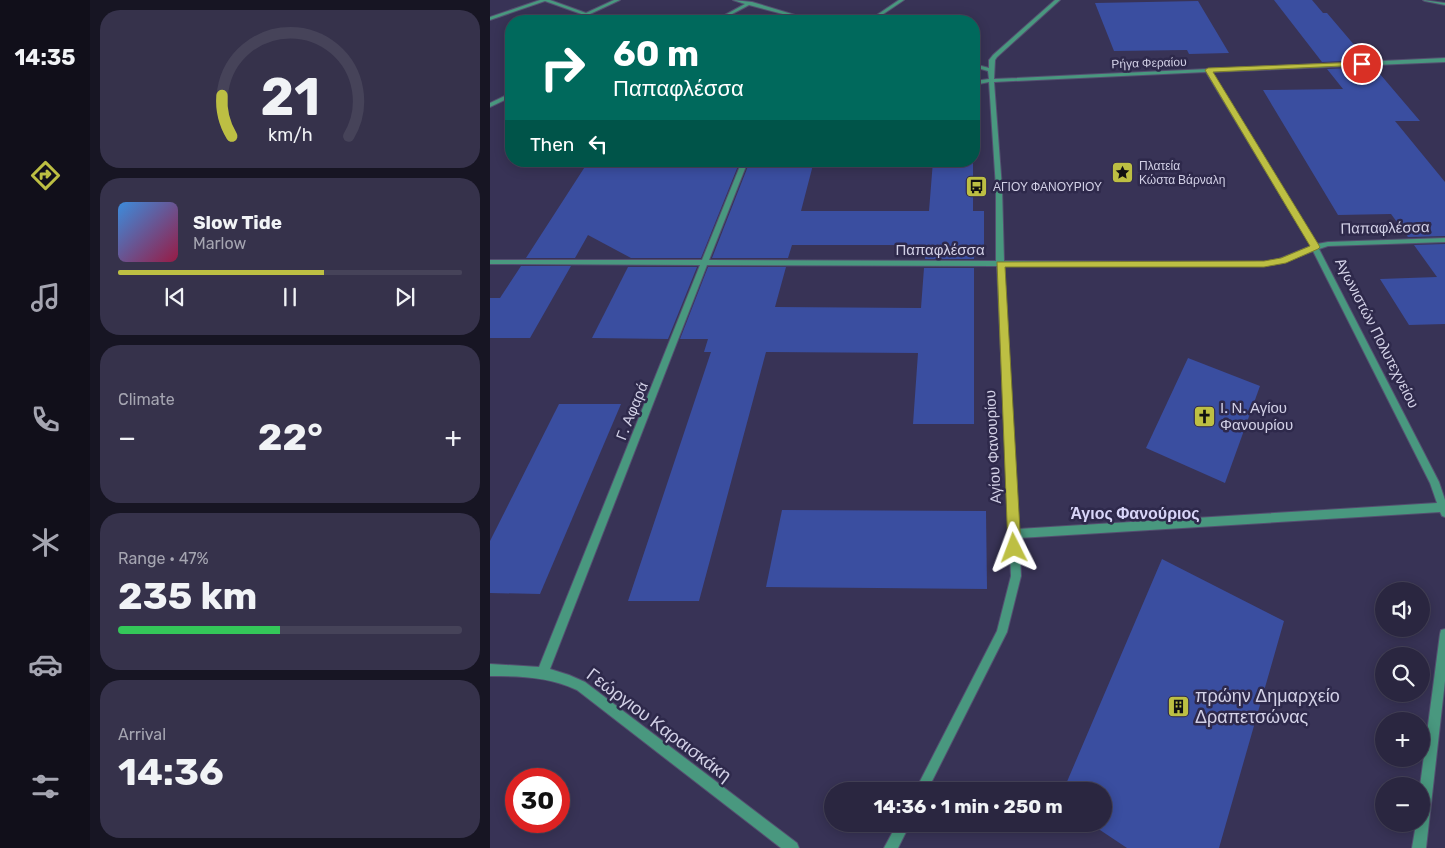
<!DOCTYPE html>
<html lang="en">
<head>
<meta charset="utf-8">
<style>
  body { margin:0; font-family:Rubik,sans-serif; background:#36324b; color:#f1f3f6; height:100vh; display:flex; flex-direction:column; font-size:19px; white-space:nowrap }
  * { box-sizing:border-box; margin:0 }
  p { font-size:16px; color:#a5a5b1 }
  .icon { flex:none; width:28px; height:28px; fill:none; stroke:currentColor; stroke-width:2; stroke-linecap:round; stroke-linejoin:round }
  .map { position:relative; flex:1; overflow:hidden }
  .sheet { display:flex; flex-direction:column; gap:10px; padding:10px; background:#171523; width:400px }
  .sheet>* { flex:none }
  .banner { position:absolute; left:15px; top:15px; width:475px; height:152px; border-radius:20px; box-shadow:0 2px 12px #0003,0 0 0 1px #464359; background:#00695c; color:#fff; overflow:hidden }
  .fabs { position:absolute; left:885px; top:582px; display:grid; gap:10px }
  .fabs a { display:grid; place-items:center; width:55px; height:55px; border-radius:50%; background:#2a2640; box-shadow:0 2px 12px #0003,0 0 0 1px #464359; font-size:25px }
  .speed { position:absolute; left:15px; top:768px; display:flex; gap:10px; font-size:25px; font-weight:700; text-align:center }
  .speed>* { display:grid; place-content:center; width:65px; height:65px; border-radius:50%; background:#2a2640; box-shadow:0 2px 12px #0003,0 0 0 1px #464359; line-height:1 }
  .speed .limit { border:8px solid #d22; background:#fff; color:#111 }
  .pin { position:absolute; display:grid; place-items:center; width:42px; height:42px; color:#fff; margin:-21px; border:2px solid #fff; border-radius:50%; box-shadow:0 1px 5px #0007 }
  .me { position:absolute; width:55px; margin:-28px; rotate:357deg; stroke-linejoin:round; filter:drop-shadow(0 0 4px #0008) }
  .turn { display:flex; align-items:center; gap:18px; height:105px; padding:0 25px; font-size:22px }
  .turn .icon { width:65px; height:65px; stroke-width:2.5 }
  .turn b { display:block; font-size:35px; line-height:42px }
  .then { display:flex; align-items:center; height:48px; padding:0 25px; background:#0003; gap:10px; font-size:19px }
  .big { font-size:38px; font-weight:700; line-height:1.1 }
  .sheet .widget { flex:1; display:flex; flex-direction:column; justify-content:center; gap:8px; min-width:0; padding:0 18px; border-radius:20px; background:#36324b }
  .sheet .dial { align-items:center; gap:0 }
  .dial svg { height:130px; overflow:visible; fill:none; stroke:#464359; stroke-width:7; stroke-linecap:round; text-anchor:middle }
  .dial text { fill:#f1f3f6; stroke:none }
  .song { display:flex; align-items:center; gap:15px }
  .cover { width:60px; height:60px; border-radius:8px; background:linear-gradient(135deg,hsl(210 70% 55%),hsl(340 70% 35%)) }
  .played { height:5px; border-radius:2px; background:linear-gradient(90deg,#bdbf43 60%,#464359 60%) }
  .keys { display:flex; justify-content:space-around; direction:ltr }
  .heat { display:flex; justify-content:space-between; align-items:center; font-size:28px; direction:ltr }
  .charge { height:8px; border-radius:4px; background:linear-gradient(90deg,#34c759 47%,#464359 0) }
  .trip { position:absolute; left:334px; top:782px; width:288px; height:50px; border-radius:25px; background:#2a2640; box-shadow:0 2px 12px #0003,0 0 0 1px #464359; font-weight:700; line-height:50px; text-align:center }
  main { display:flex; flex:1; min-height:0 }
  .menu { display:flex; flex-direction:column; width:90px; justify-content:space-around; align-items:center; background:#110f1a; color:#a5a5b1 }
  .menu .icon { width:35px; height:35px }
  .menu .on { color:#bdbf43 }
  .menu b { font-size:22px; color:#f1f3f6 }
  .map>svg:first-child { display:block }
</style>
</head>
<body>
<main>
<nav class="menu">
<b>14:35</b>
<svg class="icon on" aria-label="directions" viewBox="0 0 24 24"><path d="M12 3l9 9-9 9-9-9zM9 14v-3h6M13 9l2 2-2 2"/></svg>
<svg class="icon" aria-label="music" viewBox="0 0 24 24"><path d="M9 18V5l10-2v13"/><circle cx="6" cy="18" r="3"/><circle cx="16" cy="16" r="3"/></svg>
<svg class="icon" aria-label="phone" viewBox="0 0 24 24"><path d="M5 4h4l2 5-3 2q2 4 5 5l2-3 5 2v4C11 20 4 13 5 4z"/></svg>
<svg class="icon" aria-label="climate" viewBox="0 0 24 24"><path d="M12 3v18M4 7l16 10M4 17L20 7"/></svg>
<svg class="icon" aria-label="car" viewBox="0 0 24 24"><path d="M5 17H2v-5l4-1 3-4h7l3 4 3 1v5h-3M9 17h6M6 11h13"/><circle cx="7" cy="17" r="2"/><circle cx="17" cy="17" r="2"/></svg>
<svg class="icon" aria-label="filters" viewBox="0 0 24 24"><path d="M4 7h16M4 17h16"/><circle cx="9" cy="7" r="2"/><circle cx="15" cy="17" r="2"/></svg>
</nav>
<section class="sheet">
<div class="widget dial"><svg viewBox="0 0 100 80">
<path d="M14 69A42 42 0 1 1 86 69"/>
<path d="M14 69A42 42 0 0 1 8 44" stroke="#bdbf43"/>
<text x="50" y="56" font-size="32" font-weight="700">21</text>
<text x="50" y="72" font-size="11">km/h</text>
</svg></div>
<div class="widget">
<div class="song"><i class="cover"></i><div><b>Slow Tide</b><p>Marlow</p></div></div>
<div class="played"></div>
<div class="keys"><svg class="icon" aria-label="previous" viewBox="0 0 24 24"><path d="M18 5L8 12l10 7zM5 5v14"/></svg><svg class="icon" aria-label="pause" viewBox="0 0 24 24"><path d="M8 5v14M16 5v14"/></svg><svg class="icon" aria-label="next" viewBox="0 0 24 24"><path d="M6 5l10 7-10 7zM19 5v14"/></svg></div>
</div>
<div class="widget"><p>Climate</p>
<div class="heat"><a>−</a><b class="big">22°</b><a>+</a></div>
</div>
<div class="widget"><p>Range · 47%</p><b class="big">235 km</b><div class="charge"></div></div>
<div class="widget"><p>Arrival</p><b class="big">14:36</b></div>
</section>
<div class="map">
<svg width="955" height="848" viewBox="0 0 955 848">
  <rect width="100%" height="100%" fill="#383356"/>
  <g fill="#3a4ea0">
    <path d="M784,0H822L833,13H837L877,60L832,62Z"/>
    <path d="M708,1L739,53L699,54L697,50L624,51L605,3Z"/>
    <path d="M884,67L930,121H905L955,182V236L918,237L901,214L848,215L773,90L853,89L837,69Z"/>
    <path d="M250,161L211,258H141L98,235L85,258H36L98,162Z"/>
    <path d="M260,161H324L311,211H439L443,161H483V211H494V246H485L484,259H435L436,245H302L298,258H222Z"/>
    <path d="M955,244V324L919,325L890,279L947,277L924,245Z"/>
    <path d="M31,266H81L40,338H0V298H10Z"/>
    <path d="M138,267H207L178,339L102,338Z"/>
    <path d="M218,267H296L285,307L431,308L434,268H484V424H423L428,353L276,352L209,601H138L221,352H214L218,339H190Z"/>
    <path d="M698,358L770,386L735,483L656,448Z"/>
    <path d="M69,404H131L50,594L0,593V541Z"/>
    <path d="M292,510L496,511L497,589L276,587Z"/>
    <path d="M672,559L794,621L729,848H637L601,824H612V791H573Z"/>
  </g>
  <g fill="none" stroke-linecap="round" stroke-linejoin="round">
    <defs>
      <g id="minor">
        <path d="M50,0H60L96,13L124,0H130L100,14L117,21H111L55,1L0,20V17Z"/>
        <path d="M243,0L262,2L325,21H319L259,5L229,21H224L255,4Z"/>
        <path d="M409,0H414L383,21H378Z"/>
        <path d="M565,0H570L507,57L505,60L504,79L955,58V62L722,72L827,244L838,242L955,238V242L838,246L829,249L949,482L955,500V517L952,516L950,512L529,538L531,576L517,632L437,791H425L507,631L521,576L507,266L217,265L60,669L79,675L95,682L307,843L309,848H291L87,690C59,677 31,676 0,676V664L49,667L210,265L0,264V260H212L252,161H258L219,260L506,261V188L499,82L484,85V81L499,79L498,71L484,67V64L499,68V60L503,55ZM716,72L821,246L789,259L774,262L514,261L512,188L504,82ZM823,251L940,483L947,503L528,529L514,266H774L793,263Z"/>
        <path d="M933,0L955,3V5L935,1Z"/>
        <path d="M21,93V97L0,107V103Z"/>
        <path d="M955,629V681L936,848H922L926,824H931L930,786L950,634L951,630Z"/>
        <path d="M407,824H420L408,848H394Z"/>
      </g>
    </defs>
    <use href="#minor" stroke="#544f70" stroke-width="2"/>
    <use href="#minor" fill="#49987f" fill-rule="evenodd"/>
  </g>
  <path fill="#bdbf43" stroke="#7b7c2c" d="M872,62H874V65L723,72L830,247L828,249L796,263L774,267H515L531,548L529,552L524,554L520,552L518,548L507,262L774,261L791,258L820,246L715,70L718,68Z"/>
  <defs>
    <symbol id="sight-square" viewBox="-11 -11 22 22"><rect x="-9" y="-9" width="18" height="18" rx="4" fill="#bdbf43" stroke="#2e294b"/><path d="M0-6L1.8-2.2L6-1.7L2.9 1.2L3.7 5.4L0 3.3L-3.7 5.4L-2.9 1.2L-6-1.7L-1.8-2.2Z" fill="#111"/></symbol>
    <symbol id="bus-square" viewBox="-11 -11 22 22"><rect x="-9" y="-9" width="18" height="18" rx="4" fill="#bdbf43" stroke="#2e294b"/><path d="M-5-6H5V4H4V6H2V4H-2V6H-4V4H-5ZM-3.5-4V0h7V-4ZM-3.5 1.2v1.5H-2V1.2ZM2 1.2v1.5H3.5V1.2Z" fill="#111"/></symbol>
    <symbol id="church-square" viewBox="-11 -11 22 22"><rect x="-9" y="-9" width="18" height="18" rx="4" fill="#bdbf43" stroke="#2e294b"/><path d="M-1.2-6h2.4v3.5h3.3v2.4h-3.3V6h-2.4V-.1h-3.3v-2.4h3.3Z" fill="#111"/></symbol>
    <symbol id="building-square" viewBox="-11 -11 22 22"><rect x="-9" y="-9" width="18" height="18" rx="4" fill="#bdbf43" stroke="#2e294b"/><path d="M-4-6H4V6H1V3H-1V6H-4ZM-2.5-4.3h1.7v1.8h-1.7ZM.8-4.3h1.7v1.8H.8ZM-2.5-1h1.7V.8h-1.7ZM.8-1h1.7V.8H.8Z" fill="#111"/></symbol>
  </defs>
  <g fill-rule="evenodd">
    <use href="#sight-square" x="620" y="160" width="25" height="25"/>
    <use href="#bus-square" x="474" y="174" width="25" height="25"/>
    <use href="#church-square" x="702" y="404" width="25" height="25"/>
    <use href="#building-square" x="676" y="694" width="25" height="25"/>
  </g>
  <g text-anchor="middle" stroke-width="5" stroke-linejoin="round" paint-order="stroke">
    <g font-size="12" fill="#d2d0e6" stroke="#2e294b">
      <text transform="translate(659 63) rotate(-2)" y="4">Ρήγα Φεραίου</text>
    </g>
    <g font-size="12" fill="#d2d0e6" stroke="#2e294b" text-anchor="start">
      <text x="649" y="170">Πλατεία<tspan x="649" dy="14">Κώστα Βάρναλη</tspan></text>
      <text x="503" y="191">ΑΓΙΟΥ ΦΑΝΟΥΡΙΟΥ</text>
    </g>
    <g font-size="15" fill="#d2d0e6" stroke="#2e294b">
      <text transform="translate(895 228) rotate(-1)" y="5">Παπαφλέσσα</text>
      <text x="450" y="255">Παπαφλέσσα</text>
      <text transform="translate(887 333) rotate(63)" y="5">Αγωνιστών Πολυτεχνείου</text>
      <text transform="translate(142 411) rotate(-68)" y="5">Γ. Αφαρά</text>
      <text transform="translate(503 447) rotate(-93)" y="5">Αγίου Φανουρίου</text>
    </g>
    <g font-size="15" fill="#d2d0e6" stroke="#2e294b" text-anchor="start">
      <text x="730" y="413">Ι. Ν. Αγίου<tspan x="730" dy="17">Φανουρίου</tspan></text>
    </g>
    <g font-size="16" font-weight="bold" fill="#d8d5f8" stroke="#2e294b">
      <text x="645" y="519">Άγιος Φανούριος</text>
    </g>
    <g font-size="18" fill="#d2d0e6" stroke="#2e294b" text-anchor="start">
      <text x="705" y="702">πρώην Δημαρχείο<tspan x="705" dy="21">Δραπετσώνας</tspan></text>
    </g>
    <g font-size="18" fill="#d2d0e6" stroke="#2e294b">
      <text transform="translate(169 725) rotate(37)" y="6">Γεώργιου Καραισκάκη</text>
    </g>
  </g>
</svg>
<div class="fabs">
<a><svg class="icon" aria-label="sound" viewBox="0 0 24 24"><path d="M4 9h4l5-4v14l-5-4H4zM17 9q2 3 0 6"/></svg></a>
<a><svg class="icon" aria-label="search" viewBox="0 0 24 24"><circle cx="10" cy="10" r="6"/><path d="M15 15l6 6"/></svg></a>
<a>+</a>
<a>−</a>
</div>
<div class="speed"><div class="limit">30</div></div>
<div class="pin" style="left:872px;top:64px;background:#d93025"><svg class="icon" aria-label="arrive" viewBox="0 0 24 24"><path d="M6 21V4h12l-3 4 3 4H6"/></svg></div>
<svg class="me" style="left:524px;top:548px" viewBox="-20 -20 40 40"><path d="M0-17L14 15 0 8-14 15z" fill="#bdbf43" stroke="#fff" stroke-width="4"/></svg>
<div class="trip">14:36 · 1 min · 250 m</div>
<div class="banner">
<div class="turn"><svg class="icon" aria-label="right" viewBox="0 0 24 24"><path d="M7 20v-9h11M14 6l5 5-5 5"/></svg><div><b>60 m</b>Παπαφλέσσα</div></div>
<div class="then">Then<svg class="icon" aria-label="left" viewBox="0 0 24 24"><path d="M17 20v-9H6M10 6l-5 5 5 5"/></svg></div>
</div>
</div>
</main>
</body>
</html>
